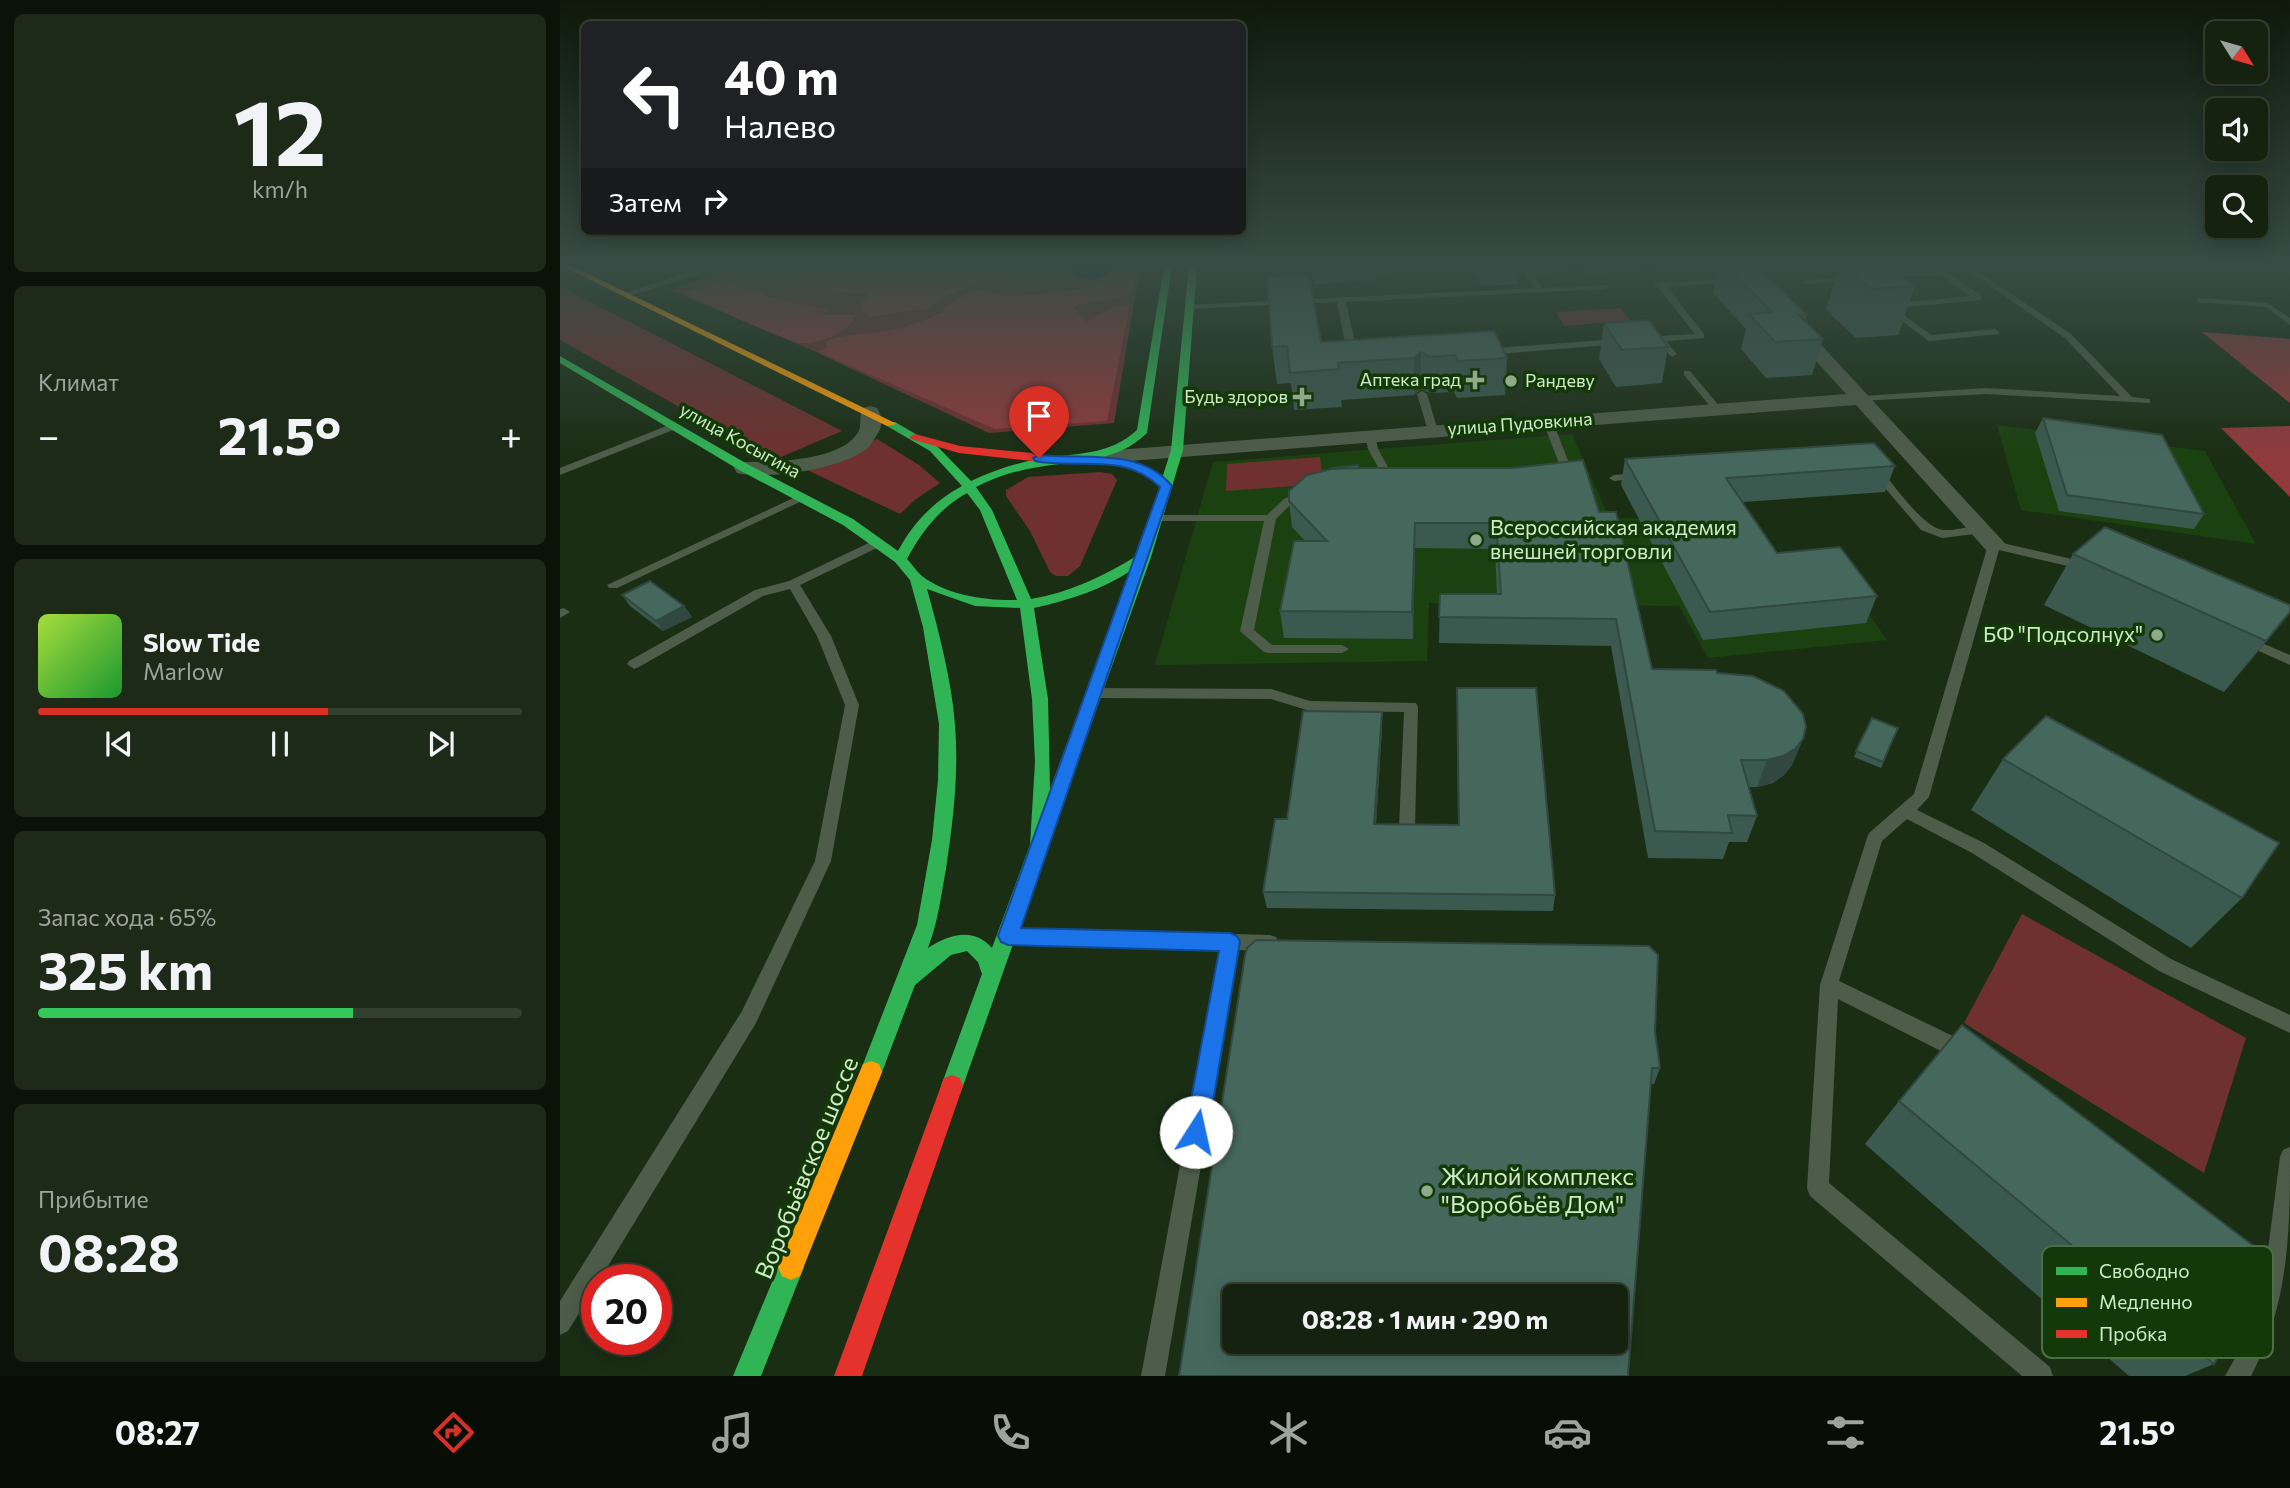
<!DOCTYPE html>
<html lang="ru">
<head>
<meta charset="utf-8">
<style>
  body { margin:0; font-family:Commissioner,sans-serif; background:#1d2a18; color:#f1f3f6; height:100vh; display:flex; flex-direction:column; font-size:26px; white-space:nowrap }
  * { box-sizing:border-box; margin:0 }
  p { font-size:23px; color:#9da49e }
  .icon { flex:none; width:38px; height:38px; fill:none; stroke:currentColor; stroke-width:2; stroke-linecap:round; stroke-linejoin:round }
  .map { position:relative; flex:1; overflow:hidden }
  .drawer { display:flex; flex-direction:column; gap:14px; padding:14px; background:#0b1308; width:560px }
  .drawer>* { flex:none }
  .banner { position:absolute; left:21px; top:21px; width:665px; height:214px; border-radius:10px; box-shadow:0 4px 18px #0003,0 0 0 2px #333f2f; background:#202124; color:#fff; overflow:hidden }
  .needle { width:46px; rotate:127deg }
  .buttons { position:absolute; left:1645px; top:21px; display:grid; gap:14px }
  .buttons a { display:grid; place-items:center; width:63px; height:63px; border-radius:10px; background:#14220f; box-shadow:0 4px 18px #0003,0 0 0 2px #333f2f; font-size:35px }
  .speed { position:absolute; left:21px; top:1264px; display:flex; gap:14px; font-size:35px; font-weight:700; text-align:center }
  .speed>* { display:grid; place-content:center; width:91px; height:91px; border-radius:50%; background:#14220f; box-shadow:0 4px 18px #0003,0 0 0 2px #333f2f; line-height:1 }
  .speed .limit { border:10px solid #d22; background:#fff; color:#111 }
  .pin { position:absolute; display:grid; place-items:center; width:60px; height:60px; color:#fff; margin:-72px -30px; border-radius:50% 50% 50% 0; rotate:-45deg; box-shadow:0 0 7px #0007 }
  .pin .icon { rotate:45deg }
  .me { position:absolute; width:77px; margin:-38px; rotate:10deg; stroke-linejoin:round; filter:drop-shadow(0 0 5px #0008) }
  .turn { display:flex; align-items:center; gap:24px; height:147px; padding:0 28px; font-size:32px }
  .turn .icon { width:91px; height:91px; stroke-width:2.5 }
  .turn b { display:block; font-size:49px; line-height:60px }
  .then { display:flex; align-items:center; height:66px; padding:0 28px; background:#0003; gap:14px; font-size:26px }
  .big { font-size:52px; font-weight:700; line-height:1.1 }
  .drawer .widget { flex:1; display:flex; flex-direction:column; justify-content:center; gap:10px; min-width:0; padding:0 24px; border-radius:10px; background:#1d2a18 }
  .drawer .dial { align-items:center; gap:0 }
  .dial b { font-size:91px; line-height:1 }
  .song { display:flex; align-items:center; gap:21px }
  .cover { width:84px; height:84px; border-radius:10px; background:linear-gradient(135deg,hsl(80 70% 55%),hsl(130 70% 35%)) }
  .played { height:7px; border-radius:4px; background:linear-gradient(90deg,#d93025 60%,#333f2f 60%) }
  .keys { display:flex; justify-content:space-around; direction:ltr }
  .heat { display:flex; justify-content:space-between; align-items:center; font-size:38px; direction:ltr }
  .charge { height:10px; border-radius:5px; background:linear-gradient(90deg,#34c759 65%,#333f2f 0) }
  .trip { position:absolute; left:662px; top:1284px; width:406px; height:70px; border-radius:10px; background:#14220f; box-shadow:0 4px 18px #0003,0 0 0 2px #333f2f; font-weight:700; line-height:70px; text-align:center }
  .menu { display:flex; height:112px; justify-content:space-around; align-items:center; background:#080e06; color:#9da49e }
  .menu .icon { width:49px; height:49px }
  .menu .active { color:#d93025 }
  .menu b { font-size:32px; color:#f1f3f6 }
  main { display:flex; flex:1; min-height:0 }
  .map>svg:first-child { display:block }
</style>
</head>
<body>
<main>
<section class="drawer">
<div class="widget dial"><b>12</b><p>km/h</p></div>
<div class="widget"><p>Климат</p>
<div class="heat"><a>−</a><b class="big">21.5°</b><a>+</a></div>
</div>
<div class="widget">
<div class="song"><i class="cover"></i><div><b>Slow Tide</b><p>Marlow</p></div></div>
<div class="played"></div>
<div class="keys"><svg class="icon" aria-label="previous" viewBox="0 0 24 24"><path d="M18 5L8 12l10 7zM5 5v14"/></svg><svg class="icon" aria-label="pause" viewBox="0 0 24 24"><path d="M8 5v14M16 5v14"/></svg><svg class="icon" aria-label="next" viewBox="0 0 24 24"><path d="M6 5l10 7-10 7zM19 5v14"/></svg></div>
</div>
<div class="widget"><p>Запас хода · 65%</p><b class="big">325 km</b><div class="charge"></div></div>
<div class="widget"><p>Прибытие</p><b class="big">08:28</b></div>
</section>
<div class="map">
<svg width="1730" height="1376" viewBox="0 0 1730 1376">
  <rect width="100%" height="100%" fill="#1a2e14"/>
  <g fill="#1b4110">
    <path d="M1437,425L1645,451L1696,544L1461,510Z"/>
    <path d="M1012,434L1049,518L1184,520L1223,566L1272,561L1327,640L1148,658L1119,606L869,603L867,661L595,665L653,462Z"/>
  </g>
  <g fill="#6f3030">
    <path d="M156,266H518L515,273L538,279L559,266H580L554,423L429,433L247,348L110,290L157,274L160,270Z"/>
    <path d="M0,286L282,431L214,460L0,340Z"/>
    <path d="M1061,308L1071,321L1004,326L996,312Z"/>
    <path d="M317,439L359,465L380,483L356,499L340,514L247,470Z"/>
    <path d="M760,457L763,484L666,491L667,464Z"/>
    <path d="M540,472L552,474L557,480L520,566L508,576H496L490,572L470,531L446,496V490L468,477Z"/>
    <path d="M1462,914L1686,1038L1644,1173L1404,1023Z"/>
  </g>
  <g fill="#913a3d">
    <path d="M175,266H275L265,269L331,272L376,267L449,266L455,272L418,280L413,285L379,299L369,308L311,317L301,311L302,302L310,293C284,293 258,292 234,280L252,271L216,274V269C200,266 186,271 169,269Z"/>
    <path d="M564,266H573L574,287L565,297C547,298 534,304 516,305L514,308L526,322L553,307L570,305L547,421L435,429L258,352L268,347L265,342C286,333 304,335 325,331C346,328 365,320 384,312V307C394,303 408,291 418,290C427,289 437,295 446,295C470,296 523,291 543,282L542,277Z"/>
    <path d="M166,279L209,297L268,310L261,315H297C287,333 262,344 241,343C230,343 138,301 126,293Z"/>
    <path d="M1642,332L1730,339V403Z"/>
    <path d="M1730,426V497L1661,428Z"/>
  </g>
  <path fill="#071f42" d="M518,266H559C545,277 530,287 515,273Z"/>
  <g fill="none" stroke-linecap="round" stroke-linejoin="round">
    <g fill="#4e5d4a" fill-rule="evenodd">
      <path d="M136,266H144L137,275L69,296L62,294L131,271Z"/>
      <path d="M1004,266H1028L1030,269L1139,266L1135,268L1028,273L1022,269L973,274L982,288L1048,285L1049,287L1045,289L786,302L798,357L793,360L788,357L777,302L629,309L625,307L629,305L975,288L965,274L968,269Z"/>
      <path d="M1401,266H1410L1511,334L1572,397L1590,399V403L1426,394L1300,401V397L1303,396L1426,388L1560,396L1505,338Z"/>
      <path d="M1386,271L1421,296V300L1334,308L1371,335L1435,329L1439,332L1438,334L1369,341L1322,306L1326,304L1410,296L1381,275L1328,278L1324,276L1328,274Z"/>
      <path d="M1295,277L1296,279L1292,281L1246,284L1242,282L1246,280Z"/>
      <path d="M1174,279L1178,281L1177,283L1107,287L1144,334V338L1106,341L1117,354L1112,357L1097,342L1085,343L1081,340L1085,337L1135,334L1098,287H1095V283Z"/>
      <path d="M1640,298L1708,303L1730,318V325L1706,307L1637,302V298Z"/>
      <path d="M1058,339L1061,340V344L924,355L920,352L924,349Z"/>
      <path d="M1124,371H1130L1161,408V412H1155L1124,375Z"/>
      <path d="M862,391L867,394L878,431L877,433L868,431L857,394Z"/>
      <path d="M988,419L993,422L1014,476L1006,480L1001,477L1003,474L983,422Z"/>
      <path d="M114,423L119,426L118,428L0,475V468Z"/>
      <path d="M810,433L815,436L818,449L838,485L837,487H829L808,449L805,436Z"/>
      <path d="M1317,469L1321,470C1335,486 1364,529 1384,530C1398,531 1417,522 1428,530L1422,533L1382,538L1361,530L1313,474V470Z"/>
      <path d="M1080,473L1084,474V478L1054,481L1049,478L1054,475Z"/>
      <path d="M746,490L752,493L750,495L732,503L716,519L694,630L712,645H782L789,649L782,653H709L704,652L680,631L704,521H596L590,518L596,515H707L724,499Z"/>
      <path d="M242,494L246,495V499L57,588H49L47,585Z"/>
      <path d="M317,539L323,543L321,546L240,585L271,636L299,705L271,861L196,1023L40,1279H37V1285L8,1331L0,1335V1301L182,1011L255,861L285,705L257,636L230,589L203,596L79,667L74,669L67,664L69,661L195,590L229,581Z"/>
      <path d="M1434,541L1529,563L1531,566L1525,570L1439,550L1369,797L1357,810L1424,843L1611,959L1730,1015V1033L1599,971L1412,853L1347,819L1322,841L1279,981L1397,1038L1408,1048L1411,1055L1408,1062L1401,1064L1394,1062L1383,1052L1278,999L1269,1183L1490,1367L1493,1376H1462L1250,1196L1247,1188L1260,985L1307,838L1309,833L1354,794L1428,545Z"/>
      <path d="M4,608L10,612L0,618V609Z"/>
      <path d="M1686,636L1730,655V665L1681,643L1679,640L1681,637Z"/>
      <path d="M536,688L711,689L750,701L856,703L858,707L855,827L853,832L847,833L841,832L839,827L844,712L750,711L711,699L536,698L529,693Z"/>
      <path d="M454,928L710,935L716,937L719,943L716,949L710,951L678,950L605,1376H581L660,949L454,944L448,941L445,936L448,931Z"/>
      <path d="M1730,1147C1730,1230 1730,1301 1691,1376H1665L1683,1344L1693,1317L1665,1292L1662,1284L1665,1276L1673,1273L1681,1276L1700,1292L1709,1242L1720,1157L1723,1150Z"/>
    </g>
    <g fill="#4e5d4a" fill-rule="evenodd">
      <path d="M1233,320L1239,321L1442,540L1446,545L1442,550H1426L1296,405L531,464L524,462L520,458L524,454L531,452L1286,394L1227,329L1224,325Z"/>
      <path d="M310,406L317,408C322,415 323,426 318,433C315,438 312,443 309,447C284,469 209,480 177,473L174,468L177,463L185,462C215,462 278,461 297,434C303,426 298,416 303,408Z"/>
    </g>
    <g fill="#30b455" fill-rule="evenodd">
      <path d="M604,266H612L587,433C556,463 519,460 479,467C457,470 436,477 416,487L432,510L471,599C511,592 544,576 578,555L611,450L629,266H637L623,450L591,557L495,825L489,831L488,845L403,1086L400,1094L392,1097L384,1094L381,1086L422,974L418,962L407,951L391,955L355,985L319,1080L311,1083L303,1080L300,1072L357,925L372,840L378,780L379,724L363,627L350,580L335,562L283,525L181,471L0,363V356L189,465L293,519L338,551C353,523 374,501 402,486L370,451L327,426V422H335L378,447L411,481C433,471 455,463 479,459C515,453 549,456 577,430ZM407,493L420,510L457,600C427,601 386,595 362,576C356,571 352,564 347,559C362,531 380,508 407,493ZM572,570L490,789L488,699L474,608C509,600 542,590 572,570ZM367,589L415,606L460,608L472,699L475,762L470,845L432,948C414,927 389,934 368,948C378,922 381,896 386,869C393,822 399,773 395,725C392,682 379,632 367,589Z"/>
      <path d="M231,1254L240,1258L244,1267L201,1376H173L222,1258Z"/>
    </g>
    <g fill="#ff9f0a" fill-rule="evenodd">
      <path d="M2,266H12L337,424L327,426Z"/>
      <path d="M311,1061L319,1064L322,1072L240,1276L231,1280L222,1276L218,1267L303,1064Z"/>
    </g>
    <g fill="#e5322d" fill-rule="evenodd">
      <path d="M355,434L400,446L472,453L478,457L472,461L399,453L351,439L349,437Z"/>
      <path d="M392,1075L400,1078L403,1086L302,1376H274L381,1086L384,1078Z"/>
    </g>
  </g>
  <g fill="#3c594f">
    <path d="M750,266H827L828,272L812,280L754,284Z"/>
    <path d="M911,266H959L958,284L921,286Z"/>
    <path d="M1159,266H1196L1247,315L1245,321L1263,339L1252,375L1206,378L1181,349L1186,329L1153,293Z"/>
    <path d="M1279,266H1328L1355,286L1338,335L1296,338L1266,310Z"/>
    <path d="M1044,323L1108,347L1102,383L1056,387L1039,359Z"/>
    <path d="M761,342L947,358L945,395L897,398L894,392L870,393L861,389L854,395L781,400L782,407L734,410L731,383L717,384L712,347Z"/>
    <path d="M1483,418L1644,514L1634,529L1499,511L1475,433Z"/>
    <path d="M1065,459L1335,466L1325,492L1183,502L1217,553L1317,596L1306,623L1143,640L1061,485Z"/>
    <path d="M799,468L1039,512L1092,669L1157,673L1243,739L1232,765L1224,775L1213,783L1197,787H1189L1197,816L1187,842H1169L1163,859L1088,858L1051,646L879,643L880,594H937L935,549L855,548L853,639L724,638L720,611L745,541L732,527L729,501L773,469Z"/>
    <path d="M1513,554L1730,612L1664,692L1484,605Z"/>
    <path d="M62,595L124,606L132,617L103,631L70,606Z"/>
    <path d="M897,688L995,895L993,911L707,908L703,892L727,819L822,712V728L816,824L898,825Z"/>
    <path d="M1312,718L1338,728L1321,768L1294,757Z"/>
    <path d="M1443,759L1682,898L1631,948L1411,810Z"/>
    <path d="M1095,1032L1100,1068L1094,1084H1091Z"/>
    <path d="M1339,1101L1654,1364L1625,1376H1569L1305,1144Z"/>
  </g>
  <g fill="#314840">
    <path d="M821,266H827L828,272L812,280L811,271Z"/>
    <path d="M861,352V389L854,395V358Z"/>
    <path d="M855,523V548L853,639L852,612Z"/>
    <path d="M124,606L132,617L103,631L96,621Z"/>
    <path d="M1730,612L1693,658L1664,692L1706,641Z"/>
    <path d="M822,712V728L815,840L814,824Z"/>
    <path d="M1243,739L1232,765L1224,775L1213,783L1197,787L1207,760Z"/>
  </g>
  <g fill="#46675c" stroke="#314840" stroke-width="2" fill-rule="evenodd">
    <path d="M752,266H821L811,271L754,275Z"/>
    <path d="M1166,266H1196L1247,315H1239L1263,339L1215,342L1189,314L1212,312Z"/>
    <path d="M1284,266H1328L1355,286L1312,289Z"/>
    <path d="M749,275L761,342L934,331L947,358L898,361L895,355L870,357L861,352L854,358L778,363L779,369L730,373L727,346L712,347L707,277Z"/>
    <path d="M1089,320L1108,347L1062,350L1044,323Z"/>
    <path d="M1483,418L1602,435L1644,514L1507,495Z"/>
    <path d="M1314,443L1335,466L1166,478L1217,553L1280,547L1317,596L1150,612L1065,459Z"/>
    <path d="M1023,460L1039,512H1056L1092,669L1156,670L1157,673L1193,676L1224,691L1243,714L1246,727L1243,739L1235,749L1223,756L1207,760H1181L1197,816L1168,815L1172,833L1095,831L1056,619L879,617L880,594H941L936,523H855L852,612L720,611L734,541H767L729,501V491L747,475L776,468H952Z"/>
    <path d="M798,465L799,468L773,469V468Z"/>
    <path d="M1545,527L1730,605V612L1706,641L1513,554Z"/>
    <path d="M90,581L124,606L96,621L62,595Z"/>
    <path d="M897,688H976L995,895L703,892L715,819H727L743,711L822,712L814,824L899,825Z"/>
    <path d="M1486,716L1719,843L1682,898L1443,759Z"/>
    <path d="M1312,718L1338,728L1323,762L1296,751Z"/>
    <path d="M696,940L1089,946L1098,955L1095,1032L1100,1068H1092L1068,1376H619L685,956L687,948ZM674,1297H1055V1342H674Z"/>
    <path d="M1402,1025L1707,1256L1654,1364L1339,1101Z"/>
  </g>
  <linearGradient id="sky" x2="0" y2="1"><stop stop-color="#0e190b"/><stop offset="0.58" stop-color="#384c45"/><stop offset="1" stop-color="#384c45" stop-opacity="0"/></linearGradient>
  <rect width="1730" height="458" fill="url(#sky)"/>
  <path fill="#1a73e8" stroke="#114b97" stroke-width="2" d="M479,455C524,460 580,447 612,486L461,928L670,933L677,936L680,942L648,1132L645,1140L636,1144L628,1140L625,1132L659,951L448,945L441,942L438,936L600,487C562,451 519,470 475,461L473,458Z"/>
  <g fill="#90a98a" stroke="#143909" stroke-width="2.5">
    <path d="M911.5 369.5h7v7h7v7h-7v7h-7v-7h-7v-7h7z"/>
    <circle cx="951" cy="381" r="7"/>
    <path d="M738.5 386.5h7v7h7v7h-7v7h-7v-7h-7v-7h7z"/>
    <circle cx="916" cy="540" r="7"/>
    <circle cx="1597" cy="635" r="7"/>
    <circle cx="867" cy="1191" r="7"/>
  </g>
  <g text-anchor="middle" stroke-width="7" stroke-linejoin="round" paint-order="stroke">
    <g font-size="18" fill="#d0ebca" stroke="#143909" text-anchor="end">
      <text x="901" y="386">Аптека град</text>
      <text x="965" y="387" text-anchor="start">Рандеву</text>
      <text x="728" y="403">Будь здоров</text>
    </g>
    <g font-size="18" fill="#d0ebca" stroke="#143909">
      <text transform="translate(960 424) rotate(-4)" y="6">улица Пудовкина</text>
      <text transform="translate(180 441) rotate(29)" y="6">улица Косыгина</text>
    </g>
    <g font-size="21" fill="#d0ebca" stroke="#143909" text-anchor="start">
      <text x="930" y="535">Всероссийская академия<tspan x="930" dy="24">внешней торговли</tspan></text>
      <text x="1583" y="642" text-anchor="end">БФ "Подсолнух"</text>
    </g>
    <g font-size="24" fill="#d0ebca" stroke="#143909">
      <text transform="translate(247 1168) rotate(-68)" y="8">Воробьёвское шоссе</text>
    </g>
    <g font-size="24" fill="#d0ebca" stroke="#143909" text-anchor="start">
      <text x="881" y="1185">Жилой комплекс<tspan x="881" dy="28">"Воробьёв Дом"</tspan></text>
    </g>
  </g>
  <rect x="1482" y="1246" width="231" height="112" rx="10" fill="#143909" stroke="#4c6e43" stroke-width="2"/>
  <rect x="1496" y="1267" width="31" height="8" fill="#30b455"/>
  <rect x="1496" y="1298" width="31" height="9" fill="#ff9f0a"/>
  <rect x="1496" y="1330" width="31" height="8" fill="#e5322d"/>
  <g font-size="19" fill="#d0ebca">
    <text x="1539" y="1278">Свободно</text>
    <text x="1539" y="1309">Медленно</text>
    <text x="1539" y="1341">Пробка</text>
  </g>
</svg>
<div class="buttons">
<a><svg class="needle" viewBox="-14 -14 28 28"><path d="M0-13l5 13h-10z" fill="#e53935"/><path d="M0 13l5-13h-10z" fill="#9da49e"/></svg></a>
<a><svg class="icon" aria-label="sound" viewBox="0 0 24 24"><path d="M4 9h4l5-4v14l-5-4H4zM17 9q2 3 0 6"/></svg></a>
<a><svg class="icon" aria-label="search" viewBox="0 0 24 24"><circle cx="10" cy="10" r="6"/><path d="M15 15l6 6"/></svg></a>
</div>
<div class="speed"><div class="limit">20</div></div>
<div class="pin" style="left:479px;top:458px;background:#d93025"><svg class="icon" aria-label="arrive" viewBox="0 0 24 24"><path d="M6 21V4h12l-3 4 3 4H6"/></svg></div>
<svg class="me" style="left:636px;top:1132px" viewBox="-20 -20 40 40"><circle r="19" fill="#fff"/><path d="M0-13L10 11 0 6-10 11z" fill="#1a73e8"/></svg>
<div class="trip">08:28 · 1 мин · 290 m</div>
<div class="banner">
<div class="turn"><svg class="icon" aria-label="left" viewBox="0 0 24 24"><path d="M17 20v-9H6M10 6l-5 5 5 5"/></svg><div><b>40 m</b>Налево</div></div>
<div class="then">Затем<svg class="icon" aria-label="right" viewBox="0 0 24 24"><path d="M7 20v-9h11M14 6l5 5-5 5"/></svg></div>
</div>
</div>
</main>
<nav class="menu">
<b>08:27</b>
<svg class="icon active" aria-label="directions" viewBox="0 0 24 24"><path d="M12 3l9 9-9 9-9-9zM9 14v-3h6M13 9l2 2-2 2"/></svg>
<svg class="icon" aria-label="music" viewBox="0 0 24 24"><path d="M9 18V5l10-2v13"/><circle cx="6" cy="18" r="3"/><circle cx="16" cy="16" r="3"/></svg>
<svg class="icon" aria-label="phone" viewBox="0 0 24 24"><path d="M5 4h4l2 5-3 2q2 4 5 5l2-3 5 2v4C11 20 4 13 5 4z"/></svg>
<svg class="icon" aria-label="climate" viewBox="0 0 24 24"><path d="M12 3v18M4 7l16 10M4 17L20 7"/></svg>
<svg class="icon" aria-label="car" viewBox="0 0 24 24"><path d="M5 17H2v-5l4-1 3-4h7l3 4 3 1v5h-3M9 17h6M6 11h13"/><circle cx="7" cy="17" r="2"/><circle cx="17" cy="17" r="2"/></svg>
<svg class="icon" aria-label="filters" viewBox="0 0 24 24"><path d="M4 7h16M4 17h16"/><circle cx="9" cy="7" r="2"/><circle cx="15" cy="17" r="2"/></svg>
<b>21.5°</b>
</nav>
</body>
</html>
